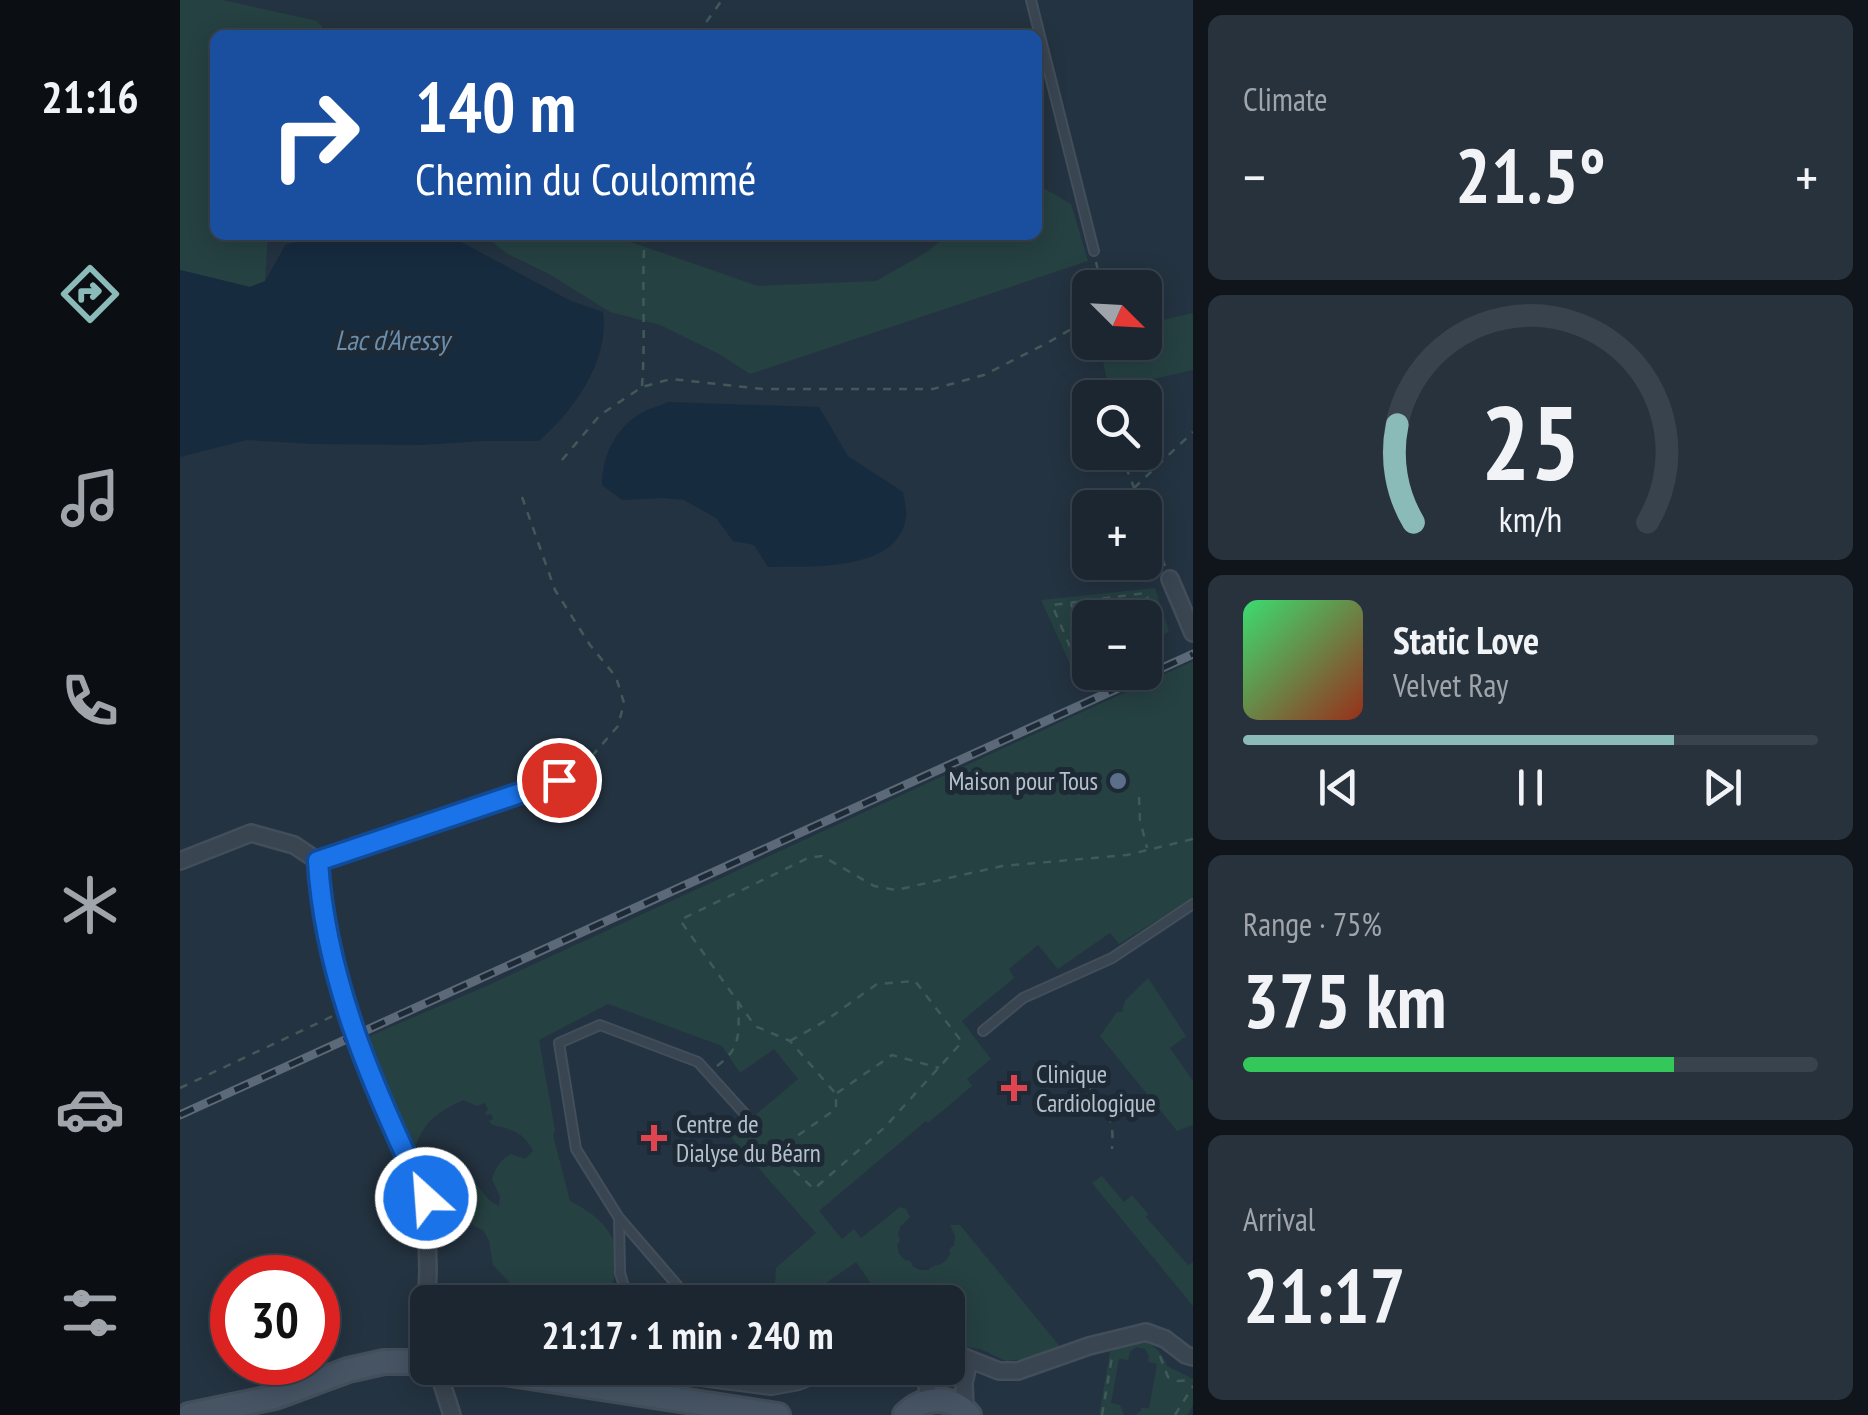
<!DOCTYPE html>
<html lang="en">
<head>
<meta charset="utf-8">
<style>
  body { margin:0; font-family:"PT Sans Narrow",sans-serif; background:#28323d; color:#f1f3f6; height:100vh; display:flex; flex-direction:column; font-size:38px; white-space:nowrap }
  * { box-sizing:border-box; margin:0 }
  p { font-size:32px; color:#a0a5ab }
  .icon { flex:none; width:55px; height:55px; fill:none; stroke:currentColor; stroke-width:2; stroke-linecap:round; stroke-linejoin:round }
  .map { position:relative; flex:1; overflow:hidden }
  .sheet { display:flex; flex-direction:column; gap:15px; padding:15px; background:#0f151b; width:675px }
  .sheet>* { flex:none }
  .guide { position:absolute; left:30px; top:30px; width:832px; height:210px; border-radius:15px; box-shadow:0 5px 25px #0003,0 0 0 2px #39434d; background:#1a4fa0; color:#fff; overflow:hidden }
  .needle { width:65px; rotate:114deg }
  .fabs { position:absolute; left:892px; top:270px; display:grid; gap:20px }
  .fabs a { display:grid; place-items:center; width:90px; height:90px; border-radius:15px; background:#1b2631; box-shadow:0 5px 25px #0003,0 0 0 2px #39434d; font-size:50px }
  .speed { position:absolute; left:30px; top:1255px; display:flex; gap:20px; font-size:50px; font-weight:700; text-align:center }
  .speed>* { display:grid; place-content:center; width:130px; height:130px; border-radius:50%; background:#1b2631; box-shadow:0 5px 25px #0003,0 0 0 2px #39434d; line-height:1 }
  .speed .limit { border:15px solid #d22; background:#fff; color:#111 }
  .pin { position:absolute; display:grid; place-items:center; width:85px; height:85px; color:#fff; margin:-42px; border:5px solid #fff; border-radius:50%; box-shadow:0 2px 10px #0007 }
  .me { position:absolute; width:110px; margin:-55px; rotate:334deg; stroke-linejoin:round; filter:drop-shadow(0 0 8px #0008) }
  .turn { display:flex; align-items:center; gap:35px; height:210px; padding:0 40px; font-size:45px }
  .turn .icon { width:130px; height:130px; stroke-width:2.5 }
  .turn b { display:block; font-size:70px; line-height:85px }
  .big { font-size:75px; font-weight:700; line-height:1.1 }
  .sheet .card { flex:1; display:flex; flex-direction:column; justify-content:center; gap:15px; min-width:0; padding:0 35px; border-radius:15px; background:#28323d }
  .sheet .dial { align-items:center; gap:0 }
  .dial svg { height:260px; overflow:visible; fill:none; stroke:#39434d; stroke-width:7; stroke-linecap:round; text-anchor:middle }
  .dial text { fill:#f1f3f6; stroke:none }
  .song { display:flex; align-items:center; gap:30px }
  .cover { width:120px; height:120px; border-radius:15px; background:linear-gradient(135deg,hsl(140 70% 55%),hsl(10 70% 35%)) }
  .played { height:10px; border-radius:5px; background:linear-gradient(90deg,#8bbbb9 75%,#39434d 75%) }
  .keys { display:flex; justify-content:space-around; direction:ltr }
  .heat { display:flex; justify-content:space-between; align-items:center; font-size:55px; direction:ltr }
  .charge { height:15px; border-radius:8px; background:linear-gradient(90deg,#34c759 75%,#39434d 0) }
  .trip { position:absolute; left:230px; top:1285px; width:555px; height:100px; border-radius:15px; background:#1b2631; box-shadow:0 5px 25px #0003,0 0 0 2px #39434d; font-weight:700; line-height:100px; text-align:center }
  main { display:flex; flex:1; min-height:0 }
  .menu { display:flex; flex-direction:column; width:180px; justify-content:space-around; align-items:center; background:#0b0f14; color:#a0a5ab }
  .menu .icon { width:70px; height:70px }
  .menu .selected { color:#8bbbb9 }
  .menu b { font-size:45px; color:#f1f3f6 }
  .map>svg:first-child { display:block }
</style>
</head>
<body>
<main>
<nav class="menu">
<b>21:16</b>
<svg class="icon selected" aria-label="directions" viewBox="0 0 24 24"><path d="M12 3l9 9-9 9-9-9zM9 14v-3h6M13 9l2 2-2 2"/></svg>
<svg class="icon" aria-label="music" viewBox="0 0 24 24"><path d="M9 18V5l10-2v13"/><circle cx="6" cy="18" r="3"/><circle cx="16" cy="16" r="3"/></svg>
<svg class="icon" aria-label="phone" viewBox="0 0 24 24"><path d="M5 4h4l2 5-3 2q2 4 5 5l2-3 5 2v4C11 20 4 13 5 4z"/></svg>
<svg class="icon" aria-label="climate" viewBox="0 0 24 24"><path d="M12 3v18M4 7l16 10M4 17L20 7"/></svg>
<svg class="icon" aria-label="car" viewBox="0 0 24 24"><path d="M5 17H2v-5l4-1 3-4h7l3 4 3 1v5h-3M9 17h6M6 11h13"/><circle cx="7" cy="17" r="2"/><circle cx="17" cy="17" r="2"/></svg>
<svg class="icon" aria-label="filters" viewBox="0 0 24 24"><path d="M4 7h16M4 17h16"/><circle cx="9" cy="7" r="2"/><circle cx="15" cy="17" r="2"/></svg>
</nav>
<div class="map">
<svg width="1013" height="1415" viewBox="0 0 1013 1415">
  <rect width="100%" height="100%" fill="#243341"/>
  <g fill="#264142">
    <path d="M0,0H43L137,21L149,35H35V235H88L85,281L70,287L0,270Z"/>
    <path d="M858,185L891,204L908,261L570,374L539,354L480,325L430,312L369,274L326,253L304,235H436L445,240L578,286L696,281L747,252L767,235H858Z"/>
    <path d="M1013,313V370L929,389L919,343L965,342V324Z"/>
    <path d="M975,588L989,632L965,643V618H910V668L895,675L861,600Z"/>
    <path d="M1013,661V898L939,944L930,933L878,969L858,945L829,969L834,978L782,1021L811,1059L787,1079L792,1086L748,1123L746,1121L639,1211L662,1239L674,1229L681,1238L720,1207L726,1209L730,1217L720,1227L718,1236L720,1238L719,1243L717,1244L719,1254L726,1261L728,1260L732,1263V1266L740,1270H749V1268C761,1263 762,1267 771,1253L769,1252L771,1247L774,1246L775,1236L770,1225H780L882,1349L852,1359L826,1361L800,1349L768,1344V1302H704L676,1262L619,1302H594L596,1268L636,1233L550,1136L618,1079L594,1049L560,1073L542,1046L428,1004L359,1040L375,1130L373,1135L390,1201C418,1215 443,1236 436,1271C433,1283 429,1290 432,1302H341L329,1282L313,1265L309,1241L303,1230L294,1226L279,1210L272,1183L254,1186L252,1180V1163L260,1159L271,1158C277,1169 287,1174 295,1183C304,1192 307,1201 319,1206L320,1197L312,1179C316,1167 320,1160 331,1154L345,1159L353,1151C344,1132 331,1129 312,1125L309,1121L313,1119L311,1114L306,1115L305,1112L308,1110L305,1103L297,1106L283,1100C256,1113 243,1122 234,1151L227,1147L201,1081L187,1037L302,988Z"/>
    <path d="M968,978L1006,1036L990,1048L1013,1081V1125L997,1131L920,1036L937,1012H942L945,1001Z"/>
    <path d="M922,1176L944,1202L952,1195L968,1214L966,1217L1008,1265L1013,1262V1306L912,1183Z"/>
    <path d="M953,1338C970,1342 981,1349 987,1366L1013,1379V1406L1007,1415H955L961,1411V1408H969L977,1364L968,1362L969,1356L965,1349L956,1347L950,1352L948,1360L939,1359L931,1403L940,1405L944,1415H919L930,1352Z"/>
  </g>
  <g fill="#172b3f">
    <path d="M162,235L270,236L391,301L423,312C430,360 394,411 359,441H303L243,445L133,444L67,440L0,457V270L70,287L85,281L106,244Z"/>
    <path d="M488,402L639,407L668,456L723,492C724,499 727,509 726,516C720,573 629,566 588,567L574,545L553,541L536,518L504,500L483,498L442,500L422,485C422,457 434,431 458,415C466,409 478,407 488,402Z"/>
  </g>
  <g fill="none" stroke-linecap="round" stroke-linejoin="round">
    <defs>
      <g id="service">
        <path d="M851,0L914,251"/>
        <path d="M803,1031L843,998L932,958L1013,904"/>
        <path d="M440,1219L497,1285L502,1302"/>
        <path d="M449,1302L440,1273L439,1218L396,1149L379,1043L420,1025L518,1062L565,1114"/>
        <path d="M477,1368L490,1377L591,1390L619,1385L657,1370L683,1368"/>
      </g>
      <g id="minor">
        <path d="M990,579L1013,633"/>
        <path d="M0,861L71,833L114,845L138,861L141,904L166,1010L207,1118L246,1198L248,1271L244,1361"/>
        <path d="M138,861L379,781"/>
        <path d="M768,1354L774,1353L819,1371H838L909,1346L966,1332L985,1339L1006,1355L1013,1357"/>
        <path d="M257,1368L272,1415"/>
        <path d="M746,1368L748,1401"/>
        <path d="M785,1409L784,1383L789,1360"/>
      </g>
      <g id="secondary">
        <path d="M292,1368L598,1415"/>
        <path d="M9,1415L95,1397L168,1370L204,1362H248"/>
        <path d="M725,1415C743,1396 771,1395 789,1415"/>
      </g>
    </defs>
    <use href="#service" stroke="#424e5a" stroke-width="12"/>
    <use href="#minor" stroke="#424e5a" stroke-width="20"/>
    <use href="#secondary" stroke="#424e5a" stroke-width="28"/>
    <g stroke="#405a59" stroke-width="2.5" stroke-dasharray="8 8" stroke-linecap="butt">
      <path d="M517,35L542,0"/>
      <path d="M916,262L922,288"/>
      <path d="M965,294L979,289"/>
      <path d="M913,384L919,398"/>
      <path d="M462,386C466,335 461,285 465,235"/>
      <path d="M940,452L962,508"/>
      <path d="M382,460L420,415L462,387L491,379L583,389H753L804,375L869,342L910,318"/>
      <path d="M954,488L1013,432"/>
      <path d="M342,497L375,590L410,645L436,677L444,703L438,726L412,756L394,769"/>
      <path d="M965,516L985,566"/>
      <path d="M891,604L910,648"/>
      <path d="M910,657L897,663L872,605L966,593L976,624L965,630"/>
      <path d="M959,797L960,820L967,848"/>
      <path d="M610,1041L645,1021L697,984L735,981L782,1042L704,1128L634,1189L594,1152L656,1109V1094L610,1041L575,1026L500,920L628,858L642,856L694,886L716,890L822,866L947,855L1013,839"/>
      <path d="M537,1066C562,1048 559,1031 558,1003"/>
      <path d="M0,1088L153,1016"/>
      <path d="M898,1088L905,1083C925,1107 935,1117 932,1149"/>
      <path d="M657,1093L712,1055L759,1068"/>
      <path d="M980,1356L988,1377L998,1381L1013,1380"/>
      <path d="M922,1415L932,1357"/>
      <path d="M995,1415L1013,1386"/>
    </g>
    <use href="#service" stroke="#394551" stroke-width="8"/>
    <use href="#minor" stroke="#394551" stroke-width="15"/>
    <use href="#secondary" stroke="#465464" stroke-width="22"/>
    <defs>
      <path id="rail" d="M0,1115L1013,654"/>
    </defs>
    <use href="#rail" stroke="#5b6978" stroke-width="9"/>
    <use href="#rail" stroke="#1d2a36" stroke-width="5" stroke-dasharray="15" stroke-linecap="butt"/>
  </g>
  <g fill="none" stroke-linecap="round" stroke-linejoin="round">
    <defs>
      <path id="route" d="M246,1198C195,1092 145,980 138,861L379,780"/>
    </defs>
    <use href="#route" stroke="#114b97" stroke-width="25"/>
    <use href="#route" stroke="#1a73e8" stroke-width="18"/>
  </g>
  <circle fill="#5c6f8a" stroke="#1d2a36" stroke-width="4" cx="938" cy="781" r="10"/>
  <g fill="#e0444e" stroke="#1d2a36" stroke-width="4">
    <path d="M829 1073h10v10h10v10h-10v10h-10v-10h-10v-10h10z"/>
    <path d="M469 1123h10v10h10v10h-10v10h-10v-10h-10v-10h10z"/>
  </g>
  <g text-anchor="middle" stroke-width="10" stroke-linejoin="round" paint-order="stroke">
    <g font-size="25" fill="#b5c0cb" stroke="#1d2a36" text-anchor="start">
      <text x="918" y="790" text-anchor="end">Maison pour Tous</text>
      <text x="856" y="1083">Clinique<tspan x="856" dy="29">Cardiologique</tspan></text>
      <text x="496" y="1133">Centre de<tspan x="496" dy="29">Dialyse du Béarn</tspan></text>
    </g>
    <g font-size="28" font-style="italic" fill="#6d8eab" stroke="#1d2a36">
      <text x="212" y="350">Lac d'Aressy</text>
    </g>
  </g>
</svg>
<div class="fabs">
<a><svg class="needle" viewBox="-14 -14 28 28"><path d="M0-13l5 13h-10z" fill="#e53935"/><path d="M0 13l5-13h-10z" fill="#a0a5ab"/></svg></a>
<a><svg class="icon" aria-label="search" viewBox="0 0 24 24"><circle cx="10" cy="10" r="6"/><path d="M15 15l6 6"/></svg></a>
<a>+</a>
<a>−</a>
</div>
<div class="speed"><div class="limit">30</div></div>
<div class="pin" style="left:379px;top:780px;background:#d93025"><svg class="icon" aria-label="arrive" viewBox="0 0 24 24"><path d="M6 21V4h12l-3 4 3 4H6"/></svg></div>
<svg class="me" style="left:246px;top:1198px" viewBox="-20 -20 40 40"><circle r="17" fill="#1a73e8" stroke="#fff" stroke-width="3"/><path d="M0-11L8 9 0 5-8 9z" fill="#fff"/></svg>
<div class="trip">21:17 · 1 min · 240 m</div>
<div class="guide">
<div class="turn"><svg class="icon" aria-label="right" viewBox="0 0 24 24"><path d="M7 20v-9h11M14 6l5 5-5 5"/></svg><div><b>140 m</b>Chemin du Coulommé</div></div>
</div>
</div>
<section class="sheet">
<div class="card"><p>Climate</p>
<div class="heat"><a>−</a><b class="big">21.5°</b><a>+</a></div>
</div>
<div class="card dial"><svg viewBox="0 0 100 80">
<path d="M14 69A42 42 0 1 1 86 69"/>
<path d="M14 69A42 42 0 0 1 9 39" stroke="#8bbbb9"/>
<text x="50" y="56" font-size="32" font-weight="700">25</text>
<text x="50" y="72" font-size="11">km/h</text>
</svg></div>
<div class="card">
<div class="song"><i class="cover"></i><div><b>Static Love</b><p>Velvet Ray</p></div></div>
<div class="played"></div>
<div class="keys"><svg class="icon" aria-label="previous" viewBox="0 0 24 24"><path d="M18 5L8 12l10 7zM5 5v14"/></svg><svg class="icon" aria-label="pause" viewBox="0 0 24 24"><path d="M8 5v14M16 5v14"/></svg><svg class="icon" aria-label="next" viewBox="0 0 24 24"><path d="M6 5l10 7-10 7zM19 5v14"/></svg></div>
</div>
<div class="card"><p>Range · 75%</p><b class="big">375 km</b><div class="charge"></div></div>
<div class="card"><p>Arrival</p><b class="big">21:17</b></div>
</section>
</main>
</body>
</html>
